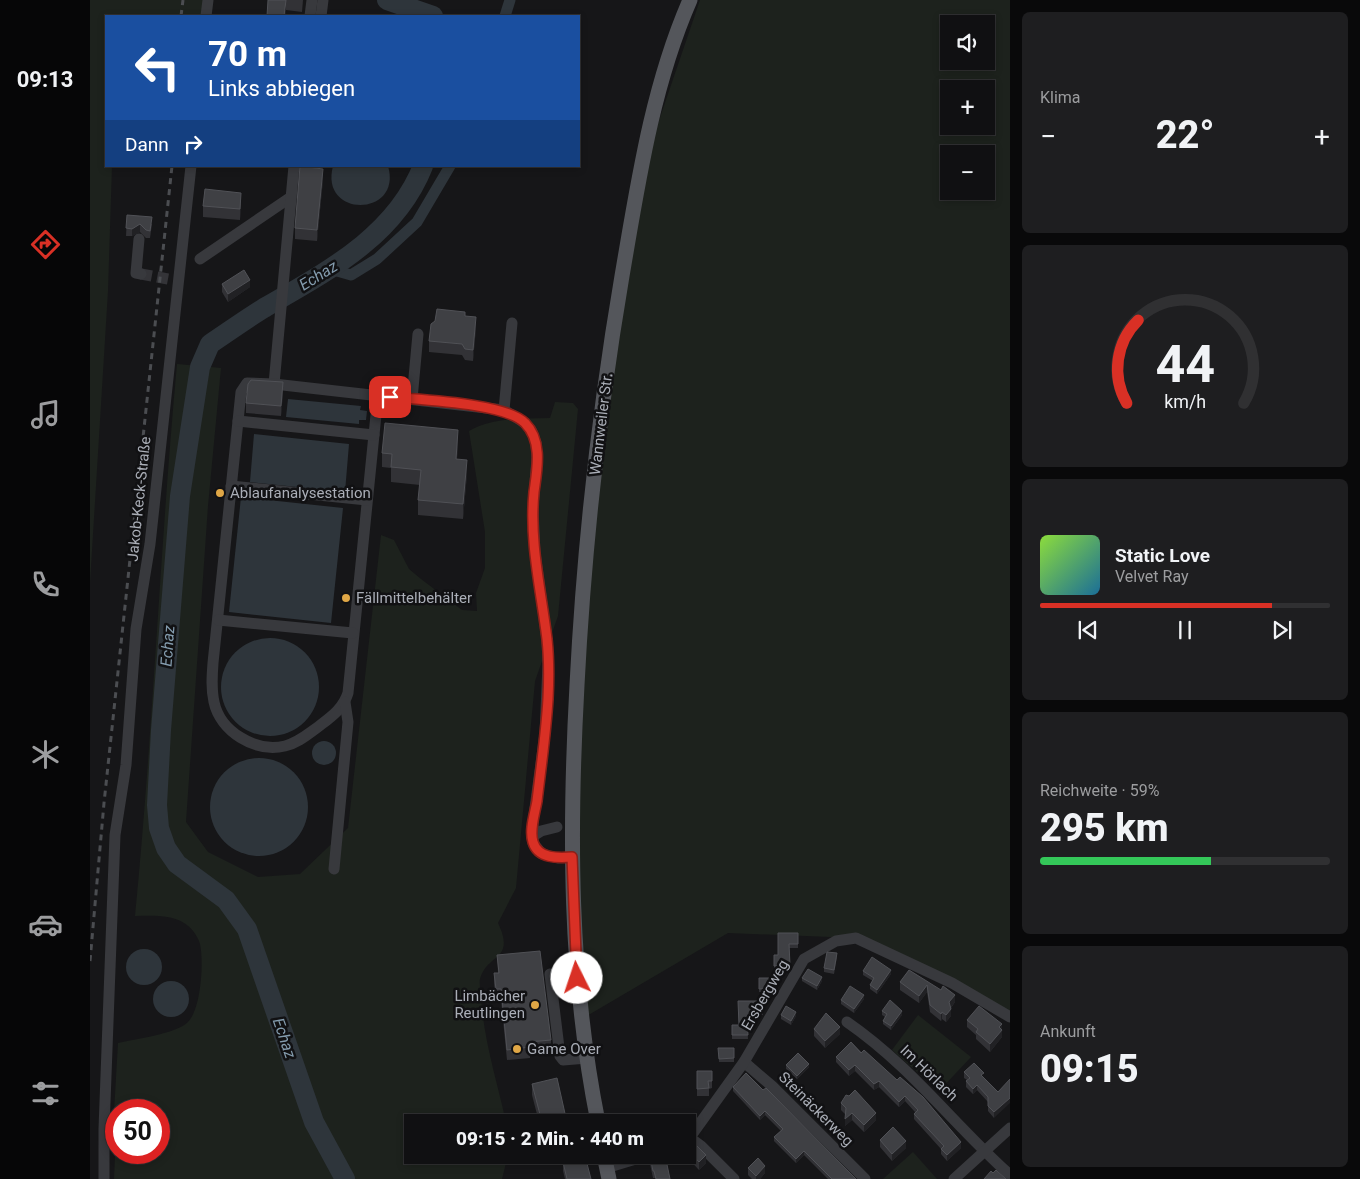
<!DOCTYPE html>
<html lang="de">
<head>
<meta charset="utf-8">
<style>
  body { margin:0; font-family:Roboto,sans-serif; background:#1e1e20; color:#f1f3f6; height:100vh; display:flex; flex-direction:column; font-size:19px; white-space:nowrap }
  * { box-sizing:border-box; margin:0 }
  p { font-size:16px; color:#9c9d9f }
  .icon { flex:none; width:28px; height:28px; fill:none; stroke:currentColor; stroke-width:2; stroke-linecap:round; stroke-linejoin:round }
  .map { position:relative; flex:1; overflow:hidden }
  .drawer { display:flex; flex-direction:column; gap:12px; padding:12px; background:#09090a; width:350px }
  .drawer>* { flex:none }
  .top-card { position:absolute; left:15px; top:15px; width:475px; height:152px; border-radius:0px; box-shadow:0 2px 8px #0003,0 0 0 1px #303032; background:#1a4fa0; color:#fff; overflow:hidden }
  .controls { position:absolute; left:850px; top:15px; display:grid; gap:10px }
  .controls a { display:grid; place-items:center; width:55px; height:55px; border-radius:0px; background:#101012; box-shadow:0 2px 8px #0003,0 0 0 1px #303032; font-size:25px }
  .speed { position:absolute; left:15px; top:1099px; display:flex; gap:10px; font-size:25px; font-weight:700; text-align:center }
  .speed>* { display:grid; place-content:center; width:65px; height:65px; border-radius:50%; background:#101012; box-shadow:0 2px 8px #0003,0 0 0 1px #303032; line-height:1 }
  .speed .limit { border:8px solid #d22; background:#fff; color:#111 }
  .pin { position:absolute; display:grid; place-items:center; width:42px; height:42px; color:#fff; margin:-21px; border-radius:10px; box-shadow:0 2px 8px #0006 }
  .me { position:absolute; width:55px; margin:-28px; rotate:356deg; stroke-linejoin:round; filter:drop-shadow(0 0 4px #0008) }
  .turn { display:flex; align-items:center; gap:18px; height:105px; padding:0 20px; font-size:22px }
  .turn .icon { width:65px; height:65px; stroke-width:2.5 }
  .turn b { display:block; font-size:35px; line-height:42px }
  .then { display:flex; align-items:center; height:48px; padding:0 20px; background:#0003; gap:10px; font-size:19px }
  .big { font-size:38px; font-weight:800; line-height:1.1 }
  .drawer .widget { flex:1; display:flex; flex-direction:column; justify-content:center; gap:8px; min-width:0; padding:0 18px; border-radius:8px; background:#1e1e20 }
  .drawer .dial { align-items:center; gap:0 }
  .dial svg { height:130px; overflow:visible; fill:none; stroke:#303032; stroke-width:7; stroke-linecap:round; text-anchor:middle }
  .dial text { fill:#f1f3f6; stroke:none }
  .song { display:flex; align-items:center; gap:15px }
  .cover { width:60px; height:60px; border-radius:8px; background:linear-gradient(135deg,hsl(90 70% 55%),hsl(200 70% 35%)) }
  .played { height:5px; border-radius:2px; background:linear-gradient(90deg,#d93025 80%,#303032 80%) }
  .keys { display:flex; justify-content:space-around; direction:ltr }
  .heat { display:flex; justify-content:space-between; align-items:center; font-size:28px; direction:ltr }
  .charge { height:8px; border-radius:4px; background:linear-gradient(90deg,#34c759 59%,#303032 0) }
  .trip { position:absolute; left:314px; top:1114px; width:292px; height:50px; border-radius:0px; background:#101012; box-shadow:0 2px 8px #0003,0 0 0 1px #303032; font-weight:800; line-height:50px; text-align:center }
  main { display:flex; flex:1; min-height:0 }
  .tab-bar { display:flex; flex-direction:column; width:90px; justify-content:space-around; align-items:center; background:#060607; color:#9c9d9f }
  .tab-bar .icon { width:35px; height:35px }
  .tab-bar .selected { color:#d93025 }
  .tab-bar b { font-size:22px; color:#f1f3f6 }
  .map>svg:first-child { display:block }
</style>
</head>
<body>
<main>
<nav class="tab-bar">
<b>09:13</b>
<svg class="icon selected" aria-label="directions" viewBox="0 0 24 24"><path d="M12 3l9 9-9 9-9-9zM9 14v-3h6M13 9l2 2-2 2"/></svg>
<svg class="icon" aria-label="music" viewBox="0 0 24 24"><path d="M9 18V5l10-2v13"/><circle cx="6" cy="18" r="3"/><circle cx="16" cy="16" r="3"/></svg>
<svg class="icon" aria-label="phone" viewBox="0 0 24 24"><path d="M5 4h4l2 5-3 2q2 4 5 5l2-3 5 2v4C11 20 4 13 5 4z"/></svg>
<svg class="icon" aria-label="climate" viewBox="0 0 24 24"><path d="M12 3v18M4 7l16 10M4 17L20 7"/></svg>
<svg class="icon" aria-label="car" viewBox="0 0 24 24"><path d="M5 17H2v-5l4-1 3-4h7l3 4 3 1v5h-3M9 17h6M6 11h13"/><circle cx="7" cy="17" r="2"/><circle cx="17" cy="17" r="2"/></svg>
<svg class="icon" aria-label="filters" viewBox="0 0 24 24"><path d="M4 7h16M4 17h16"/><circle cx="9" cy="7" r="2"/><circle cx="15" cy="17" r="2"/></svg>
</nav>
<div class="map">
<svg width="920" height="1179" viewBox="0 0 920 1179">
  <rect width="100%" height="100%" fill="#161618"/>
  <g fill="#1d221d" fill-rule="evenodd">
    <path d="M0,0H118L116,16H16V166H22L18,291L0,583Z"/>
    <path d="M610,0H920V1017L766,938L638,933L490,1020L483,939L499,543L529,322L562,141ZM859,24H896V61H859ZM859,89H896V126H859ZM859,154H896V191H859Z"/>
    <path d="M87,364L131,368L118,506L96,822L118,852L168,877L210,874L258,828L291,535L304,540L319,569L331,579L372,610L387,611L386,593L395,568V532L379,431C403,417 433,419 460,418L465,402L483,403L488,409L468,616L445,681L426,888L408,923C426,961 397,953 390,979C389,984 391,992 391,998C394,1041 407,1081 416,1122H322V1155H418L412,1179H24L26,1132L24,1112L28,1043C45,1039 86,1034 98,1022C111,1009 114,962 110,944C108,936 101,927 94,923C80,914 60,916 45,916C63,732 70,547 87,364ZM26,1110H69V1152H26Z"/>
    <path d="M828,1015L881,1057L849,1091L802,1050Z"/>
    <path d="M823,1152L847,1179H793Z"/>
  </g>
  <g fill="#2e353b">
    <path d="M243,166H298C313,217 229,219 243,166Z"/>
    <path d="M198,399L271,406L270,410L277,411L276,420H269V424L196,417Z"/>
    <path d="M164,434L259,444L255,492L160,482Z"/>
    <path d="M151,497L253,508L241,623L139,612Z"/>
    <circle cx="180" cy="687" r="49"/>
    <circle cx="234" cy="753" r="12"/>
    <circle cx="169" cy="807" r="49"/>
    <circle cx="54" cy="967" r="18"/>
    <circle cx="81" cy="999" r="18"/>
  </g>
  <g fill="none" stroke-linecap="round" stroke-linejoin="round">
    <g stroke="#2e353b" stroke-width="11">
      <path d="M415,16L420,0"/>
      <path d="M240,269L261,275L287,259L327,222L360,166"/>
    </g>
    <g stroke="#2e353b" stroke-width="20">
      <path d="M297,0L343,16"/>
      <path d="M255,1179L224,1122L157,929L136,900L87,864L76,848L69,828L67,805L71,730L90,496L110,367L120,344C138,332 156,319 174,308C236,272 305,237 333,166"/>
    </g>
    <path stroke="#343438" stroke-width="11" stroke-dasharray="11 5.5" stroke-linecap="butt" d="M51,274L78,279"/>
    <g stroke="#38393d" stroke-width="11">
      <path d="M116,16L118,0"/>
      <path d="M220,16L222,0"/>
      <path d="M231,16L233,0"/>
      <path d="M49,239L46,273L51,274"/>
      <path d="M110,259L201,197"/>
      <path d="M184,384L204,166"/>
      <path d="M288,395L258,693C253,709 241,717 228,727C218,734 208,743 195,746C165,753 130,731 124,702C121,689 122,676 123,663L151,392L157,383L184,384L414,410L435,423L442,432L446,443L447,458L443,507L445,553L457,640L458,664L455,733L443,823V843L452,854L468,858L482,857"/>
      <path d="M322,399L328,334"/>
      <path d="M414,410L422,323"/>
      <path d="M148,421L284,435"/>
      <path d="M141,486L277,500"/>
      <path d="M128,620L263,633"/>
      <path d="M443,836L451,831L467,827"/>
      <path d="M244,869L258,722L255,702"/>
      <path d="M460,974L470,1056L473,1060L497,1058"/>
      <path d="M757,1022C822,1067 863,1124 920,1175"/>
      <path d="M654,1062L682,1086L775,1179"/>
      <path d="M600,1138L611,1146L644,1179"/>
      <path d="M598,1140L654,1062L714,959L746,941L766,938L862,983L920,1017"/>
      <path d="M516,1168L559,1155"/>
      <path d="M14,1179V1129L25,835L36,765L46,629L60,544L101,166"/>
      <path d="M864,1179L920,1128"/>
    </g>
    <g stroke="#54565b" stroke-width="15">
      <path d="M508,1122C479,978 479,831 487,685C494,548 509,411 532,276C548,183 562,87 600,0"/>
      <path d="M514,1155L519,1179"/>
    </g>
    <g stroke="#4b4d51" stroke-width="3" stroke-dasharray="6 5" stroke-linecap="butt">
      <path d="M91,16L93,0"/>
      <path d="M0,961L14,803L82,166"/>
    </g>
  </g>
  <g fill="#323236">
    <path d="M178,0H213L212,12L196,10Z"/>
    <path d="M233,180L227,241L205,239V228Z"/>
    <path d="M151,204L150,220L113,217V206Z"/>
    <path d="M37,215L62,224L60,238H56L50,232L42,236H36Z"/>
    <path d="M132,284L160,287L138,302L132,292Z"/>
    <path d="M375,316L386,328L383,361L375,360L372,355L339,352V341Z"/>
    <path d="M193,393L191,416L156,413V403Z"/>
    <path d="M368,444L367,459L377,474L373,519L328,515V500L330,485L301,482V468L292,467V453Z"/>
    <path d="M708,933V948H699L700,969H684V955H688Z"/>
    <path d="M407,955L461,1040V1051L440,1053V1058L417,1060L411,1000H406L404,984V973H408Z"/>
    <path d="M747,957L744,974L734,972V968Z"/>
    <path d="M819,970L865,1002L861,1008V1016L856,1022L852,1019L851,1021L840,1012L837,992L829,1003L810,990V982Z"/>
    <path d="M773,971L801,974L787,994L780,989V985L783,981L773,975Z"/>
    <rect x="669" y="978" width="16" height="14"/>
    <path d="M712,978L732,981L727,990L712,981Z"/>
    <path d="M774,999L764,1013L751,1004V1000Z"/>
    <path d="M648,1001H672L673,1015H662V1019H657L658,1039H642V1025H649Z"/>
    <path d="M792,1011L812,1015L801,1030L793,1024V1021L795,1017L792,1015Z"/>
    <path d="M691,1015L706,1016L701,1025L691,1019Z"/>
    <path d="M877,1020L912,1029V1037L900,1052L886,1039V1035L877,1027Z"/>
    <path d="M724,1029L750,1034L735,1048L724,1036Z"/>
    <path d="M761,1042L871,1148L857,1161L851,1154V1149L824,1119V1114L825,1112L815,1101L809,1107L789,1087L784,1090L765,1071L759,1076L746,1062V1057Z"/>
    <path d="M628,1048H644V1062H629Z"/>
    <path d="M696,1065L719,1067L707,1079L696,1069Z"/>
    <path d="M607,1071H622V1088L619,1089V1096H607Z"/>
    <path d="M874,1072L894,1078L908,1092L904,1118L898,1111V1102L887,1090L883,1094L876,1087V1081L877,1080L874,1078Z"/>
    <path d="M442,1084L476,1122H449L442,1095Z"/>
    <path d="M643,1087L766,1179H738L714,1155L706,1163L684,1141V1137L691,1131L675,1115L670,1120L643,1091Z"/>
    <path d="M751,1103L786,1120L774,1132L762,1120L755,1126L756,1115L751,1110Z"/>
    <path d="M790,1140L816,1148L802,1161L790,1147Z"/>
    <path d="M598,1148L616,1163L609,1170L597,1157Z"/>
    <path d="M560,1156L580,1179L563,1178L560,1164Z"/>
    <path d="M473,1162L501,1179H475L473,1171Z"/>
    <path d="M658,1168L675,1173L670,1179H662L658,1175Z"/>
  </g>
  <g fill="#212124">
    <path d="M196,0V16H194Z"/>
    <path d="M233,169V180L227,241V230Z"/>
    <path d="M151,193V204L150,220V209Z"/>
    <path d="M50,224V232L42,236V229Z"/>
    <path d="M160,280V287L138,302V294Z"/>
    <path d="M386,317V328L383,361V350Z"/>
    <path d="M193,382V393L191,416V406Z"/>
    <path d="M368,430V444L366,473V459Z"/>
    <path d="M377,460V474L373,519V504Z"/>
    <path d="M801,970V974L787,994V990Z"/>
    <path d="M732,977V981L727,990V986Z"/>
    <path d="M837,985V992L829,1003V996Z"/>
    <path d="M774,995V999L764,1013V1009Z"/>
    <path d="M865,995V1002L859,1010V1002Z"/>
    <path d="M861,1009V1016L856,1022V1015Z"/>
    <path d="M812,1011V1015L801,1030V1026Z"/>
    <path d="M706,1012V1016L701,1025V1021Z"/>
    <path d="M852,1012V1019L851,1021V1014Z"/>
    <path d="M912,1024V1037L900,1052V1044L909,1027Z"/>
    <path d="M750,1027V1034L735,1048V1041Z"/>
    <path d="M719,1064V1067L707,1079V1076Z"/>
    <path d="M765,1065V1071L759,1076V1070Z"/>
    <path d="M789,1081V1087L784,1090V1084Z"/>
    <path d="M887,1085V1090L883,1094V1089Z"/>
    <path d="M815,1096V1101L809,1107V1102Z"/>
    <path d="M920,1098V1103L904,1118V1112Z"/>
    <path d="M675,1111V1115L670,1120V1116Z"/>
    <path d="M762,1113V1120L755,1126V1119Z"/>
    <path d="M786,1113V1120L774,1132V1125Z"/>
    <path d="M476,1118V1122H456Z"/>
    <path d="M816,1141V1148L802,1161V1154Z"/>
    <path d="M871,1142V1148L857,1161V1155Z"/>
    <path d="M714,1151V1155L706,1163V1159Z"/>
    <path d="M616,1155V1163L609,1170V1162Z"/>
    <path d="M675,1166V1173L670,1179H666V1176Z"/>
  </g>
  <g fill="#3f4044" stroke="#505156">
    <path d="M178,0H196L194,16H177Z"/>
    <path d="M210,166L233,169L227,230L205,228Z"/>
    <path d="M115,189L151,193L150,209L113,206Z"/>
    <path d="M37,215L62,217L60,231L56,230L50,224L42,229L36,228Z"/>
    <path d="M154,270L160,280L138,294L132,284Z"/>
    <path d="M347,309L375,312V316L386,317L383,350L375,349L372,344L339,341L341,324L345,321Z"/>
    <path d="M161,380L193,382L191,406L156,403L158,384Z"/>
    <path d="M295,423L368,430L366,459L377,460L373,504L328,500L331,470L301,467L302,454L292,453Z"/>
    <path d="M688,933H708V944H699L700,965L684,966V955H688Z"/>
    <path d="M450,951L461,1040L439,1042L440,1047L417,1050L411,989H406L404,973H409L407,955Z"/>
    <path d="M737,952L747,953L744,970L734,968Z"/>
    <path d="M782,957L801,970L787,990L780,985L784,978L773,971Z"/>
    <path d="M718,969L732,977L727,986L712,978Z"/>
    <path d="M819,970L851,990L853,986L865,995L859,1002L861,1009L856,1015L852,1012L851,1014L840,1005L837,985L829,996L810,982Z"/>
    <path d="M669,978H685V988L669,989Z"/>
    <path d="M760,986L774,995L764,1009L751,1000Z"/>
    <path d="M800,1000L812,1011L801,1026L793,1021L797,1014L792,1011Z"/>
    <path d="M648,1001H672L673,1011H662V1015H657L658,1035H642V1025H649Z"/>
    <path d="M696,1006L706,1012L701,1021L691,1015Z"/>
    <path d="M889,1006L912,1024L909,1027L912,1030L900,1044L886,1032L888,1029L877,1020Z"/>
    <path d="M736,1013L750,1027L735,1041L724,1029Z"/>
    <path d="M761,1042L771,1053L774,1050L807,1080L810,1077L833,1097L871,1142L857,1155L851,1149L854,1146L824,1114L828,1110L815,1096L809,1102L789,1081L784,1084L765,1065L759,1070L746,1057Z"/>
    <path d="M628,1048H644V1058L629,1059Z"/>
    <path d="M708,1053L719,1064L707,1076L696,1065Z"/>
    <path d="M884,1063L894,1073L891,1075L908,1092L920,1079V1098L904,1112L898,1106V1097L887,1085L883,1089L876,1081L880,1078L874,1072Z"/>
    <path d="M607,1071H622V1081H618L619,1088L607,1089Z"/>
    <path d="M656,1073L673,1090L676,1088L766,1179H742L714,1151L706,1159L684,1137L693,1129L675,1111L670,1116L643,1087Z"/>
    <path d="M467,1078L476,1118L456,1122H452L442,1084Z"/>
    <path d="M765,1090L786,1113L774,1125L762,1113L755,1119L756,1108L751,1103L756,1095L759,1096Z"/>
    <path d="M803,1127L816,1141L802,1154L790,1140Z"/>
    <path d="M604,1143L616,1155L609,1162L598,1150V1148Z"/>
    <path d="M569,1155H575L580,1179H566L564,1171H563L560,1156Z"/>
    <path d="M495,1156L501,1179H477L473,1162Z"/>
    <path d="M668,1158L675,1166L666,1176L658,1168Z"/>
    <path d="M906,1170L916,1179H894L901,1171L903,1173Z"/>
  </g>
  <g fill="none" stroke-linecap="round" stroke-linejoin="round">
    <defs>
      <path id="route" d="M300,397C330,400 416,403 435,423C453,441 447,470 444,492C439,541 451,590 457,639C459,658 459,679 458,699C456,733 451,767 447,801C445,813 439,830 443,842C448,859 468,858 482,857L487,978"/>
    </defs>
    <use href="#route" stroke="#8d1f18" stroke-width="12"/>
    <use href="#route" stroke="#d93025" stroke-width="9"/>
  </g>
  <g fill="#e0a746" stroke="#111113" stroke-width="2">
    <circle cx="130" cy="493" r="5"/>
    <circle cx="256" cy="598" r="5"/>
    <circle cx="445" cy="1005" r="5"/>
    <circle cx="427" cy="1049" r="5"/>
  </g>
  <g text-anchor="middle" stroke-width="5" stroke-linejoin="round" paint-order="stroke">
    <g font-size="15" fill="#aaaeb7" stroke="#111113">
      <text transform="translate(511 424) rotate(-83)" y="5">Wannweiler Str.</text>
      <text transform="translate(49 499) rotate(-84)" y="5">Jakob-Keck-Straße</text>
      <text transform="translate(675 995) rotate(-60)" y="5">Ersbergweg</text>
      <text transform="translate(839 1073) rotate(44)" y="5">Im Hörlach</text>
      <text transform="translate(726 1109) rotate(45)" y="5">Steinäckerweg</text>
    </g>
    <g font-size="15" fill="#aaaeb7" stroke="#111113" text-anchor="start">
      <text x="140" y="498">Ablaufanalysestation</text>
      <text x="266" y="603">Fällmittelbehälter</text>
      <text x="435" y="1001" text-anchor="end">Limbächer<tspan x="435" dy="17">Reutlingen</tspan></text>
      <text x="437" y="1054">Game Over</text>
    </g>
    <g font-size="16" font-style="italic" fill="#849cae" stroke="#111113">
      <text transform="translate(228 275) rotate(-32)" y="6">Echaz</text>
      <text transform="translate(77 646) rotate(-86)" y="6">Echaz</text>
      <text transform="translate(195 1038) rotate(71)" y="6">Echaz</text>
    </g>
  </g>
</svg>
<div class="controls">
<a><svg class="icon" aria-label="sound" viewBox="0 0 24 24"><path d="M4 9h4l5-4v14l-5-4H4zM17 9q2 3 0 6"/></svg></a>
<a>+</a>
<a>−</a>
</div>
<div class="speed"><div class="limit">50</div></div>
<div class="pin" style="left:300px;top:397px;background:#d93025"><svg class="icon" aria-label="arrive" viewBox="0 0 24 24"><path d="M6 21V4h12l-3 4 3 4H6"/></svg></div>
<svg class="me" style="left:487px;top:978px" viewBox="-20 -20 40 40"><circle r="19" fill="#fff"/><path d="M0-13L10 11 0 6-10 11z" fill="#d93025"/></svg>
<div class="trip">09:15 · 2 Min. · 440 m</div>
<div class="top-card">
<div class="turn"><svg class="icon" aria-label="left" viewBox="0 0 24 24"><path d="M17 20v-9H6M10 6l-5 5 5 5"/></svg><div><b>70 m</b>Links abbiegen</div></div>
<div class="then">Dann<svg class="icon" aria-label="right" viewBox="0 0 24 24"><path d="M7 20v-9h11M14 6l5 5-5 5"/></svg></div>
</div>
</div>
<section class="drawer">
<div class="widget"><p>Klima</p>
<div class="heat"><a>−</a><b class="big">22°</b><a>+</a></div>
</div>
<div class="widget dial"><svg viewBox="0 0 100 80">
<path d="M14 69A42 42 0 1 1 86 69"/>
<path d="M14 69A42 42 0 0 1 21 18" stroke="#d93025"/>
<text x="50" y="56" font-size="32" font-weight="700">44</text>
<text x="50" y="72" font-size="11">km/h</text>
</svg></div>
<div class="widget">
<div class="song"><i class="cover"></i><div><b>Static Love</b><p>Velvet Ray</p></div></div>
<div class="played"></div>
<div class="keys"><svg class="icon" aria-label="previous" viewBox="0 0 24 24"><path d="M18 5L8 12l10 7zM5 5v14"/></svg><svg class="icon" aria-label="pause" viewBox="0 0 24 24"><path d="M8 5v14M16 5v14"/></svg><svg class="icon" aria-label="next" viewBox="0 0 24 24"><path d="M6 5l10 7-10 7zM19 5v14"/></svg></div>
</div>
<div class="widget"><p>Reichweite · 59%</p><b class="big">295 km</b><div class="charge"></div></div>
<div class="widget"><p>Ankunft</p><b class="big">09:15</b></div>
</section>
</main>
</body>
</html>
